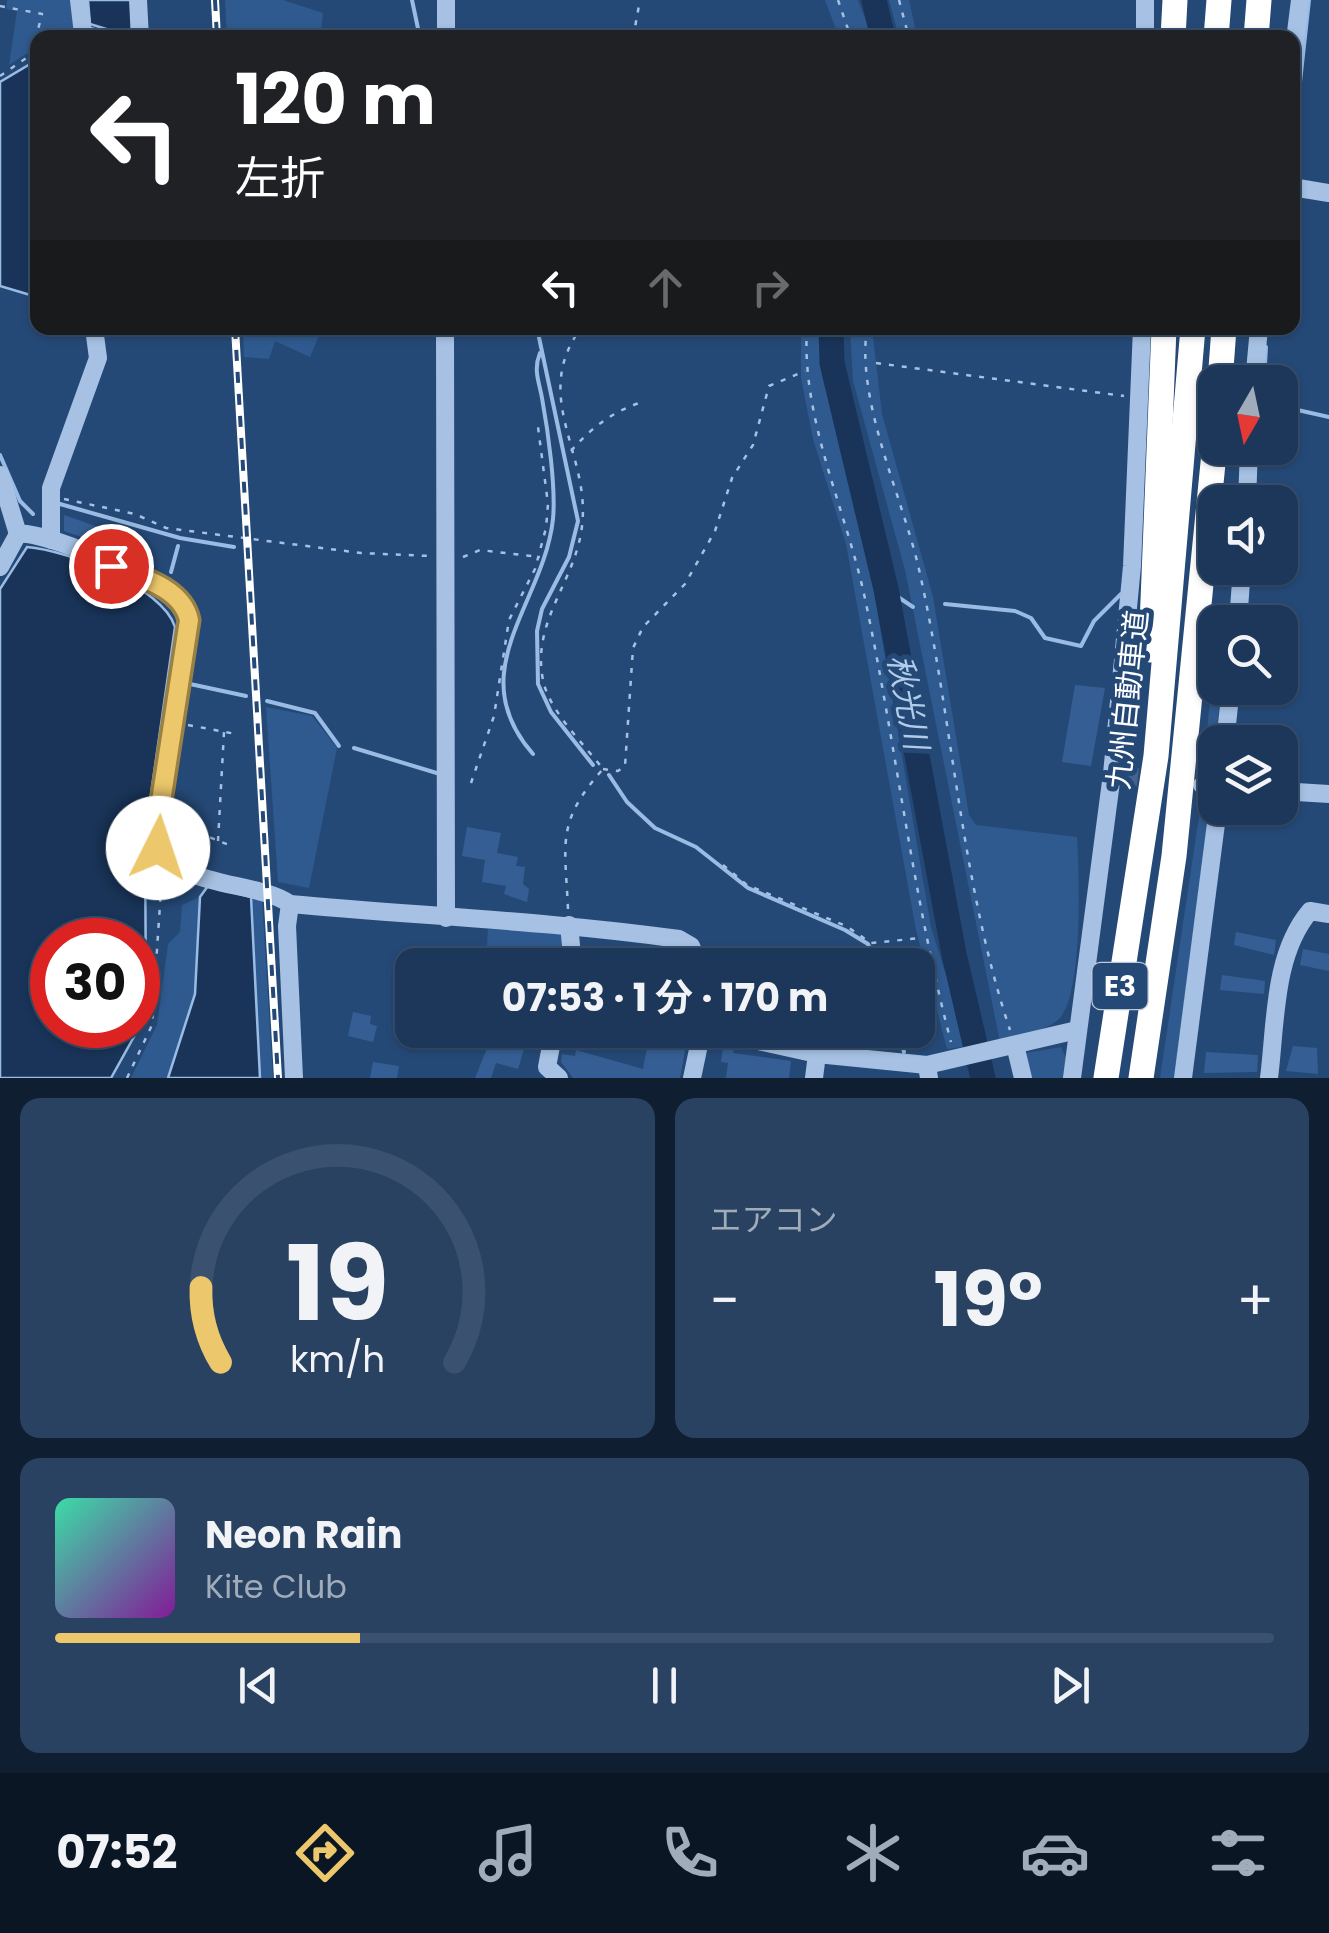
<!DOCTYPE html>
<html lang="ja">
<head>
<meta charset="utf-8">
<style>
  body { margin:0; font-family:Poppins,"Noto Sans JP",sans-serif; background:#294262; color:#f1f3f6; height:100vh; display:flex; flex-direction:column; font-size:38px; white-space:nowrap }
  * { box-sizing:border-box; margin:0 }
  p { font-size:32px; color:#a0acba }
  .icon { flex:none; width:55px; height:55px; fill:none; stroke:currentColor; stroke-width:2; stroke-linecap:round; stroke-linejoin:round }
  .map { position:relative; height:1078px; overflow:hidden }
  .panel { display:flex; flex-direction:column; gap:20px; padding:20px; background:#0f1e31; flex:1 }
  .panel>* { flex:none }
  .guide { position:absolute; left:30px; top:30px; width:1270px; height:305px; border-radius:20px; box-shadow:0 2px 8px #0004,0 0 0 2px #3a516f; background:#202124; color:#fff; overflow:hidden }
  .needle { width:65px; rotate:189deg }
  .buttons { position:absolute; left:1198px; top:365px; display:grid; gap:20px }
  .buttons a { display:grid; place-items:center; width:100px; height:100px; border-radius:20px; background:#1c3759; box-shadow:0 2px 8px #0004,0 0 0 2px #3a516f; font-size:50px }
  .speed { position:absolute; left:30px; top:918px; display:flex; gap:20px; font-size:50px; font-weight:700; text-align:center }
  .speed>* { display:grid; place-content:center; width:130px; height:130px; border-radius:50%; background:#1c3759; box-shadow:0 2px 8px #0004,0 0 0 2px #3a516f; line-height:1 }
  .speed .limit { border:15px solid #d22; background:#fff; color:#111 }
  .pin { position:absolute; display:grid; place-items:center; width:85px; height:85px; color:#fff; margin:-42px; border:5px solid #fff; border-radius:50%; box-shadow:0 2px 10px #0007 }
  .me { position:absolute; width:110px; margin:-55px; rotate:4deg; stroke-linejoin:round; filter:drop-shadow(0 0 8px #0008) }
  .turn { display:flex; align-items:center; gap:35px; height:210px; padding:0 40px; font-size:45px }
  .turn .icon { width:130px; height:130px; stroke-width:2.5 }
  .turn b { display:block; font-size:70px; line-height:85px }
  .lanes { display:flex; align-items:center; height:95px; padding:0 40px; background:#0003; justify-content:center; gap:50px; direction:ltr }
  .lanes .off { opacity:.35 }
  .big { font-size:75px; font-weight:700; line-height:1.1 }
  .panel .card { flex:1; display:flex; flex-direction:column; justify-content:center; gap:15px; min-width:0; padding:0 35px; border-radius:20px; background:#294262 }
  .panel .dial { align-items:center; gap:0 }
  .dial svg { height:260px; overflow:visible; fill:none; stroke:#3a516f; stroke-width:7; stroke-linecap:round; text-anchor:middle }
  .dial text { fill:#f1f3f6; stroke:none }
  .song { display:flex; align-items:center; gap:30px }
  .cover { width:120px; height:120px; border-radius:15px; background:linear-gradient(135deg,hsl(160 70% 55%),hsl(290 70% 35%)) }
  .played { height:10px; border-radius:5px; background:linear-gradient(90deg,#ecc76b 25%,#3a516f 25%) }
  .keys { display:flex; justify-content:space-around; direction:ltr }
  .heat { display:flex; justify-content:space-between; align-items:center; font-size:55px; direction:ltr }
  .panel .tiles { flex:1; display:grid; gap:20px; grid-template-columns:1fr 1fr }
  .card:last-child { grid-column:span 2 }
  .trip { position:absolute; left:395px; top:948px; width:540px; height:100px; border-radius:20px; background:#1c3759; box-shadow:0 2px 8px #0004,0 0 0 2px #3a516f; font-weight:700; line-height:100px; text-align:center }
  .tabs { display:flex; height:160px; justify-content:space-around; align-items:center; background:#0b1624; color:#a0acba }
  .tabs .icon { width:70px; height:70px }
  .tabs .on { color:#ecc76b }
  .tabs b { font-size:45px; color:#f1f3f6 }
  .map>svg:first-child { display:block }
</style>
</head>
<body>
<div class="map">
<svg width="1329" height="1078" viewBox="0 0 1329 1078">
  <rect width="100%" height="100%" fill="#254977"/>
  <g fill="#2f5a8f">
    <path d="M7,0H74L76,32L38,38L37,47L9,65L17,11L6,9Z"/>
    <path d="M225,0H283L323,13L321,34L327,37H227Z"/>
    <path d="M825,0H858L872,37H839Z"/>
    <path d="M889,0H909L917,37H899Z"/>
    <path d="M243,328H322L310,357L275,341L269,359L244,357Z"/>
    <path d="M801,328H821L820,359L873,586L931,927L968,1046L947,1049L916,930L846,544L813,439L801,378Z"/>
    <path d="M850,328H872L882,414L933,597L969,815L976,825L1077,837C1079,871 1084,997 1058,1020C1045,1031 1016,1036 1000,1042L905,570L853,381Z"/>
    <path d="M1215,645V688H1221L1213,770L1203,775Z"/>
    <path d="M266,707L312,716L337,748L309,888L278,882Z"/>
    <path d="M1202,796L1210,809L1174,1078H1160Z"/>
    <path d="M200,897L195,994L168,1078H131L157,1025L168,944L180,932L182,905Z"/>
    <path d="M251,897L262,900L273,1078H260Z"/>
    <path d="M558,928L564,934L566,965H486L488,929Z"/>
    <path d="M1061,1047L1066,1058L1063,1078H1032L1026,1053Z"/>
  </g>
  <g fill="#193458" stroke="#9abce4" stroke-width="2.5" fill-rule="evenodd">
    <path d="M88,0H132V37L90,24Z"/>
    <path d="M37,60V297L0,286V82Z"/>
    <path d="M27,547C67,550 163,587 175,627L145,836L146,1001L141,1024L111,1078H0V589ZM52,940H138V1025H52Z"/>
    <path d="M208,886L251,897L260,1078H168L195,994L200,897Z"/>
  </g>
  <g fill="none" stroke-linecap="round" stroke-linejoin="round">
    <g stroke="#9abce4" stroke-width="4">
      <path d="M412,0L420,38"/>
      <path d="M1292,155L1309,0"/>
      <path d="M537,328L578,521L569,557L542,609L537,631L538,684L551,712L593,765"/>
      <path d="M1264,382L1266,347"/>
      <path d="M1280,406L1329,417"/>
      <path d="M0,455L20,501L33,514"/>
      <path d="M1257,458L1258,448"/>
      <path d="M60,504L180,538L234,547"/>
      <path d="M171,572L178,546"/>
      <path d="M886,589L913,607"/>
      <path d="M945,604L1015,611L1031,618L1045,638L1081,646L1094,621L1121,594"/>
      <path d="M190,684L246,696"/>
      <path d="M267,701L315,713L339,746"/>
      <path d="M354,748L440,774"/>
      <path d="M533,754C460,671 544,604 553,519C556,487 548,431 542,398C539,381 533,370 540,353"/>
      <path d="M609,775L627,802L655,828L696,847L748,888L845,930L868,944L876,965"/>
      <path d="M899,1030L904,1052"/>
    </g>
    <g stroke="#193458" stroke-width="25">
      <path d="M874,0L883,38"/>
      <path d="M831,328L832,363L886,589L954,954L983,1078"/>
    </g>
  </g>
  <g fill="#355f94">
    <path d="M64,515L101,528L96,542L64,531Z"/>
    <path d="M1075,685L1105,688L1091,766L1062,762Z"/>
    <path d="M467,827L501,833L497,853L518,857L516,866L525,867L523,884L529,889L527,902L504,894L506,886L482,882L485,860L462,856Z"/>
    <path d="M1236,932L1276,940L1274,955L1234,945Z"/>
    <path d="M1303,949L1329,954V971L1300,965Z"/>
    <path d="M1222,975L1265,981L1264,994L1220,990Z"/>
    <path d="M353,1012L371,1016L370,1024L377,1026L373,1042L348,1036Z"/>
    <path d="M566,1030H614L610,1048Z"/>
    <path d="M492,1036L525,1046L518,1069L496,1063L491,1078H475Z"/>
    <path d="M648,1042L685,1050L680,1078H573L561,1062L562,1054L575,1056L576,1050L643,1069Z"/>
    <path d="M723,1046L734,1048L733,1053L791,1061L789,1078H726L728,1063L721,1062Z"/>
    <path d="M1293,1046L1317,1048L1318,1074L1286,1071Z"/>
    <path d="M1206,1052L1258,1055L1257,1072L1204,1073Z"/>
    <path d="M373,1062L399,1066L397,1078H370Z"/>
  </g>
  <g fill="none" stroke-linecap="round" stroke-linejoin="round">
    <path stroke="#46648b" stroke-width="18" stroke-dasharray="18 9" stroke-linecap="butt" d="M1120,775L1164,780"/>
    <g stroke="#a6c1e3" stroke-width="2.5" stroke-dasharray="5 8" stroke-linecap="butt">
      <path d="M838,0L851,38"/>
      <path d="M899,0L909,38"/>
      <path d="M0,6L42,14L32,53"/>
      <path d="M633,38L640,0"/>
      <path d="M0,76L38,50"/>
      <path d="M807,328C801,417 845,508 864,594C896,743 912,894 951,1042"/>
      <path d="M867,328C856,400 901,494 918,565C953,718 960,880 1010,1030"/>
      <path d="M876,363L1124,396"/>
      <path d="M571,451C592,427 612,412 642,402"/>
      <path d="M64,499L135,514L166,528L361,553L430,556"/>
      <path d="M463,557L480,550L540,557"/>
      <path d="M188,725L236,734"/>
      <path d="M603,769L618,771L625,766L633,648L643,627L685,584L715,531L732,478L753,445L769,386L805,371"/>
      <path d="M471,783L494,716L509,620L535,569L546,528L548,504L538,427"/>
      <path d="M174,823L229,845"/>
      <path d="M218,841L224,732"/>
      <path d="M723,865L747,885L846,926L871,943L921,938"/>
      <path d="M568,909C565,842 556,822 603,769C584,744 549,711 543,680C531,621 576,581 582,526C591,454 530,397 581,328"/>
      <path d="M127,1078L152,1025L162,874"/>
    </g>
    <g stroke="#a6c1e3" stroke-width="18">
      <path d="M79,0L83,34L97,38"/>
      <path d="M138,0L140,38"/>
      <path d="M446,0V38"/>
      <path d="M1145,38V0"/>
      <path d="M1292,64L1300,0"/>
      <path d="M1292,187L1329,193"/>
      <path d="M445,328L446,918"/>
      <path d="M1254,382L1259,328"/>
      <path d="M0,475L18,534"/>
      <path d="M1247,502L1249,448"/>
      <path d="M18,534C44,530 149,577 173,594C183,601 186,610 189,620L156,834C164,890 256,879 290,904C420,916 550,921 679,939L691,946L699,965"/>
      <path d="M51,540V488L98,358L94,328"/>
      <path d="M0,567L18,534"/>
      <path d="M1238,622L1242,568"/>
      <path d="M1225,742L1231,688"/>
      <path d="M1202,785L1215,786"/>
      <path d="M1280,791L1329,794"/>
      <path d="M290,904L287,926L294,1078"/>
      <path d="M569,925L573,965"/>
      <path d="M554,1030L547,1067L559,1078"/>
      <path d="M708,1030L817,1054L927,1065"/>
      <path d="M1015,1045L1023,1078"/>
      <path d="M692,1078L700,1040L707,1030"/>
      <path d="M814,1078L817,1054"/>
      <path d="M929,1078L927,1065L1077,1030"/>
      <path d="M1072,1078L1112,774L1132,566L1142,328"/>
      <path d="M1183,1078L1218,808"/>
      <path d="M1269,1078C1276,1023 1273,955 1310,911L1329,914"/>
    </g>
    <g stroke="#fff" stroke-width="25">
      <path d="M1173,38L1175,0"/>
      <path d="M1216,38L1219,0"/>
      <path d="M1256,38L1259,0"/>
      <path d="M1220,382L1224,328"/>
      <path d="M1151,650L1164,328"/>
      <path d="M1106,1078L1156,756L1193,328"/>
      <path d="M1141,1078L1174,856L1215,443"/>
    </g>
    <defs>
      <g id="rail">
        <path d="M215,0L217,38"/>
        <path d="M235,328L278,1078"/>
      </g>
    </defs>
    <use href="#rail" stroke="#fff" stroke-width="8"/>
    <use href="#rail" stroke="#254977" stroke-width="4" stroke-dasharray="11" stroke-linecap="butt"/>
  </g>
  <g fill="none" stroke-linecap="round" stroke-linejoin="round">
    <defs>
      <path id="route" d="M111,566C139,577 182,587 189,620L156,834L158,848"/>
    </defs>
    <use href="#route" stroke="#998146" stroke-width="25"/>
    <use href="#route" stroke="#ecc76b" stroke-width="18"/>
  </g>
  <g text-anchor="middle" stroke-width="10" stroke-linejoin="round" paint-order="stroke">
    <rect fill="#254977" stroke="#bec8d6" stroke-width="2.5" x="1092.5" y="963" width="55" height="46" rx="8"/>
    <g font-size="28" font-weight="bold" fill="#fff">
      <text x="1120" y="996">E3</text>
    </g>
    <g font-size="30" fill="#fff" stroke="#254977">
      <text transform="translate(1128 700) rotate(-84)" y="10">九州自動車道</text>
    </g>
    <g font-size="32" font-style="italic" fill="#b1cbeb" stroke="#254977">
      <text transform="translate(908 702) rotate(79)" y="11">秋光川</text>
    </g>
  </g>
</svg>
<div class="buttons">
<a><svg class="needle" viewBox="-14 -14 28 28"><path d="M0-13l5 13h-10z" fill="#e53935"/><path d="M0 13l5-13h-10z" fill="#a0acba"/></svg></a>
<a><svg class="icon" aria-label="sound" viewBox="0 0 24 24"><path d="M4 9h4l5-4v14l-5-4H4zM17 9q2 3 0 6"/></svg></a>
<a><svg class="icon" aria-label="search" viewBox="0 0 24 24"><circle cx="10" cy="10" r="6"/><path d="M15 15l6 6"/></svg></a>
<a><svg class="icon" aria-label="layers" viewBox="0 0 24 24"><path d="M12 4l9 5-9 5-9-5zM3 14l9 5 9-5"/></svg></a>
</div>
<div class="speed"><div class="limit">30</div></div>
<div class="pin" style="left:111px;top:566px;background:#d93025"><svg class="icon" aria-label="arrive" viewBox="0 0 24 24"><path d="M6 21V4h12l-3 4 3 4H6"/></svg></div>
<svg class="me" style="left:158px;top:848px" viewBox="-20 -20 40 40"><circle r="19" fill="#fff"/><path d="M0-13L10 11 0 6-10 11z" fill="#ecc76b"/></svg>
<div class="trip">07:53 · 1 分 · 170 m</div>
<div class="guide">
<div class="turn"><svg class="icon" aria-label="left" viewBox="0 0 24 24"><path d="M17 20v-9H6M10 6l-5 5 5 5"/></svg><div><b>120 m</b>左折</div></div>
<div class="lanes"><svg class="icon" aria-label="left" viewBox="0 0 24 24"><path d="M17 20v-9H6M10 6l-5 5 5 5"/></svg><svg class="icon off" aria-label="ahead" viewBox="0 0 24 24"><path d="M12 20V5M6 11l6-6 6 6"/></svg><svg class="icon off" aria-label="right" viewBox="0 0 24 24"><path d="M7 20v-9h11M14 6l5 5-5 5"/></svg></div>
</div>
</div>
<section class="panel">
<div class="tiles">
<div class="card dial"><svg viewBox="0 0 100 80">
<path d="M14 69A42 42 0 1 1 86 69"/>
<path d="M14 69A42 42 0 0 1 8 46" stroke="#ecc76b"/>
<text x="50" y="56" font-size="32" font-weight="700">19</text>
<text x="50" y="72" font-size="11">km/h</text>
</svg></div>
<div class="card"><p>エアコン</p>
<div class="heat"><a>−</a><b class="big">19°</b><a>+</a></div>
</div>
<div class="card">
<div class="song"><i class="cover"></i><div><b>Neon Rain</b><p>Kite Club</p></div></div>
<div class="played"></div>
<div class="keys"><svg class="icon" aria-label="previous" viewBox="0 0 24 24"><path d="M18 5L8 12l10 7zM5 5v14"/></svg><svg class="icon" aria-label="pause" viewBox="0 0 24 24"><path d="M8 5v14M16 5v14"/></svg><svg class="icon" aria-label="next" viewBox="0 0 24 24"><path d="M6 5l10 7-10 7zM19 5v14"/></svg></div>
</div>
</div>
</section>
<nav class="tabs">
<b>07:52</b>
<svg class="icon on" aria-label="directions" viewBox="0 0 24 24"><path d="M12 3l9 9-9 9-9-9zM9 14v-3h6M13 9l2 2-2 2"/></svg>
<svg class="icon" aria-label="music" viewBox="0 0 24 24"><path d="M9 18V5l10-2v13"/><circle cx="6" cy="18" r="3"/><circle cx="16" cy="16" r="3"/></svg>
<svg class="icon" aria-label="phone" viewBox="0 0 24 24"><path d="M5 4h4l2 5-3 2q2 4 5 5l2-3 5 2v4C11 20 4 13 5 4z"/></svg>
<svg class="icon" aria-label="climate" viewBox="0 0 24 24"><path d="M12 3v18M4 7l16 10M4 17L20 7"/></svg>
<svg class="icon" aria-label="car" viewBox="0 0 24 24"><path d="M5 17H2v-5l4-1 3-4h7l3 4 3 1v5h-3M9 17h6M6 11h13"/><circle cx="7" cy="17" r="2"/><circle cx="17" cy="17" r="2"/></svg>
<svg class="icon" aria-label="filters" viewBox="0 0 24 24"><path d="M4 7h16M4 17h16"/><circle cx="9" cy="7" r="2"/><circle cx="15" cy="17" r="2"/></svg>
</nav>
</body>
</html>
